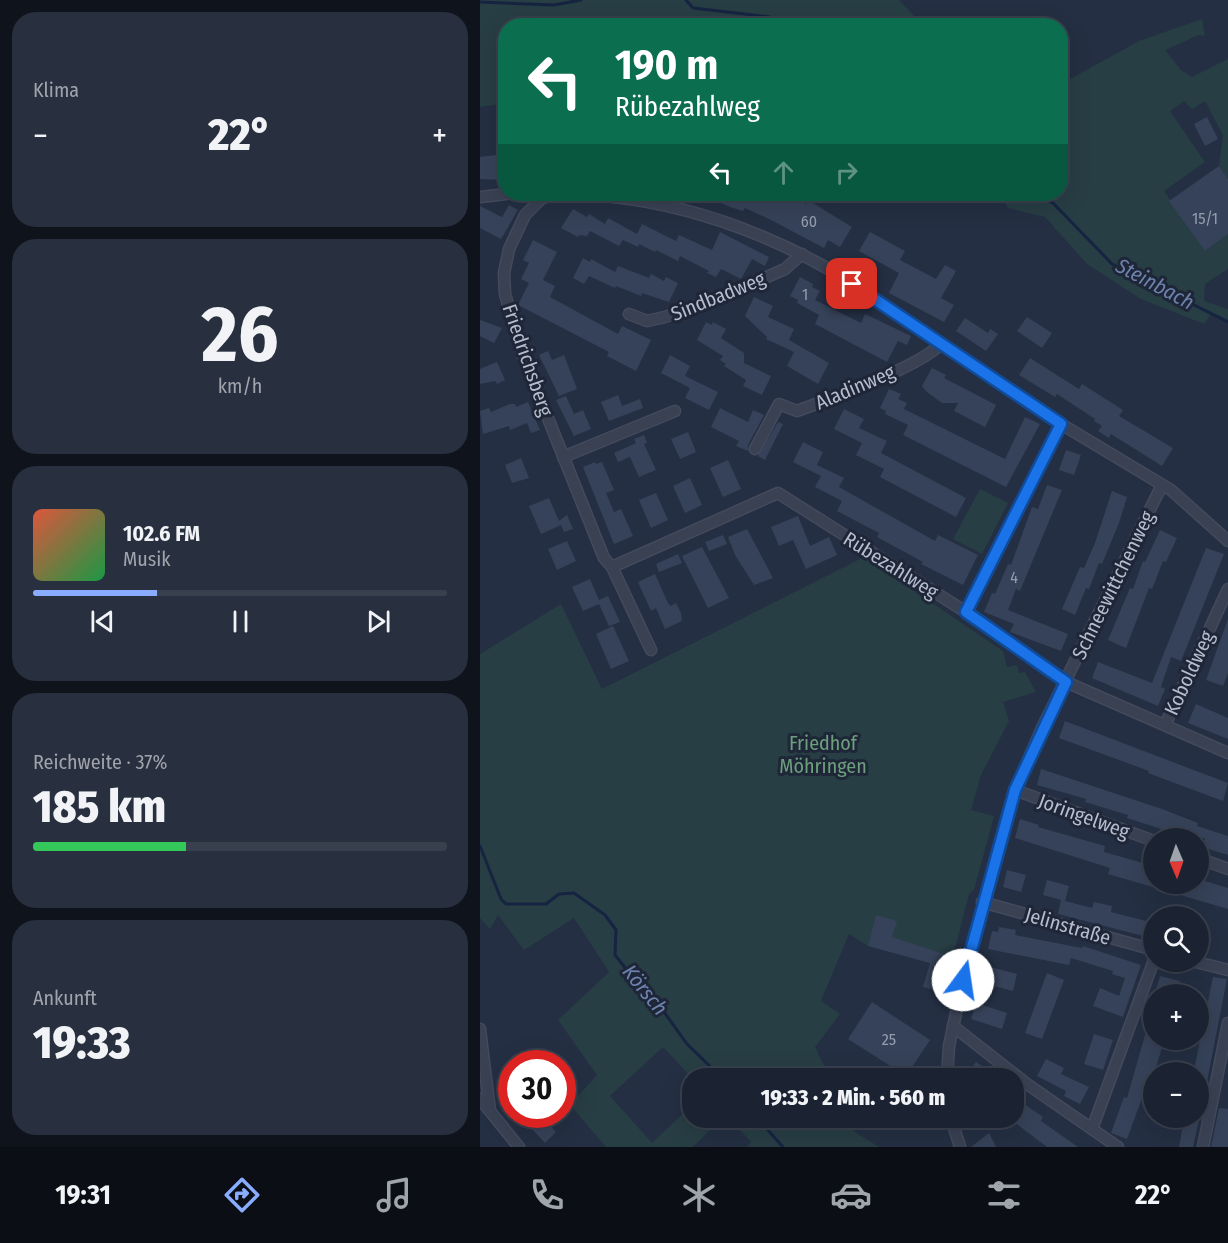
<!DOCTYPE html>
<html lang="de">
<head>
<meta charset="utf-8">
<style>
  body { margin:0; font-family:"Fira Sans Condensed",sans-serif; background:#282f3e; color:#f1f3f6; height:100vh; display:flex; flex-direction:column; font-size:22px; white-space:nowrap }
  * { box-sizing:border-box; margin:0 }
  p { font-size:20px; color:#a0a4ac }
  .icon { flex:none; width:33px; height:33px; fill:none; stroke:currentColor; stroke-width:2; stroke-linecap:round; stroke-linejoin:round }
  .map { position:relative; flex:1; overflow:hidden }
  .side { display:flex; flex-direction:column; gap:12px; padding:12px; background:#0f131c; width:480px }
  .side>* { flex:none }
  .guide { position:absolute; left:18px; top:18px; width:570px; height:183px; border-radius:24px; box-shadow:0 6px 24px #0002,0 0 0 2px #39404d; background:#0b6e4f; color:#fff; overflow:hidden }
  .needle { width:39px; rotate:178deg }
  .fabs { position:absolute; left:663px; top:828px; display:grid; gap:12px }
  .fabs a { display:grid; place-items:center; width:66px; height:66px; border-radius:50%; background:#1b2332; box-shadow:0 6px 24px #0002,0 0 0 2px #39404d; font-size:30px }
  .speed { position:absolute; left:18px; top:1050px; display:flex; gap:12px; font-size:30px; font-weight:700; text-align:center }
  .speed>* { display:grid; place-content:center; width:78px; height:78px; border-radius:50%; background:#1b2332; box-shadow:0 6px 24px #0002,0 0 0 2px #39404d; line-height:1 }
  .speed .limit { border:9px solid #d22; background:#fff; color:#111 }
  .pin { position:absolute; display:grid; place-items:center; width:51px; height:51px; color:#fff; margin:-26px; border-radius:12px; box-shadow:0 3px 9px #0006 }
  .me { position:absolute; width:66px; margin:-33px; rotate:14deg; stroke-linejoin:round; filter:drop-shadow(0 0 4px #0008) }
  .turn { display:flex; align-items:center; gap:21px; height:126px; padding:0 18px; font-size:27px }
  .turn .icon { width:78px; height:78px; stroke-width:2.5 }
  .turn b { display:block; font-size:42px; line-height:51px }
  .lanes { display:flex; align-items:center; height:57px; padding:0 18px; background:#0003; justify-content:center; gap:30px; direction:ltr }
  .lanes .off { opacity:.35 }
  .big { font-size:45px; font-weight:800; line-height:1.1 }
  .side .widget { flex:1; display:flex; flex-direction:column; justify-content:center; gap:9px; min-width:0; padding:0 21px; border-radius:24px; background:#282f3e }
  .side .dial { align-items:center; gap:0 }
  .dial b { font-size:78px; line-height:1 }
  .song { display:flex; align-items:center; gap:18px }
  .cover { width:72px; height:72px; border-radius:9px; background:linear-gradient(135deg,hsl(10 70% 55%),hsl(140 70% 35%)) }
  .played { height:6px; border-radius:3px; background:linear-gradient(90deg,#89acff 30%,#39404d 30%) }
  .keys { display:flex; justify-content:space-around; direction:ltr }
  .heat { display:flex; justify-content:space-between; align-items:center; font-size:33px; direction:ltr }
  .charge { height:9px; border-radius:4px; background:linear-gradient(90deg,#34c759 37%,#39404d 0) }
  .trip { position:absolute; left:202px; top:1068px; width:342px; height:60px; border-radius:24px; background:#1b2332; box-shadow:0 6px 24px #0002,0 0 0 2px #39404d; font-weight:800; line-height:60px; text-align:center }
  .tab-bar { display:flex; height:96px; justify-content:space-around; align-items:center; background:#0b0e14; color:#a0a4ac }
  .tab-bar .icon { width:42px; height:42px }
  .tab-bar .active { color:#89acff }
  .tab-bar b { font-size:27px; color:#f1f3f6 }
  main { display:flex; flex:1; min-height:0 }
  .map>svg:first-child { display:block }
</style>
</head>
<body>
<main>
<section class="side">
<div class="widget"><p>Klima</p>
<div class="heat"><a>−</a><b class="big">22°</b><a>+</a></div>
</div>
<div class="widget dial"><b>26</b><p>km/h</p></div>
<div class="widget">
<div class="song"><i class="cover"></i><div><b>102.6 FM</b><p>Musik</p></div></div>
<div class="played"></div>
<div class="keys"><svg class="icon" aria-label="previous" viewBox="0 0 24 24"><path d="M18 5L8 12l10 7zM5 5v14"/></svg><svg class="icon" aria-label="pause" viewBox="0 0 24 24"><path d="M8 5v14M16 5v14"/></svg><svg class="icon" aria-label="next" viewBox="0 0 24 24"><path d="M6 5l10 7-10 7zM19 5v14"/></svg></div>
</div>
<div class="widget"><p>Reichweite · 37%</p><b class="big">185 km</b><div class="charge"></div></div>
<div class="widget"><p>Ankunft</p><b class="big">19:33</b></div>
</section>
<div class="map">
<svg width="748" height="1147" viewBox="0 0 748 1147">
  <rect width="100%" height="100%" fill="#242f43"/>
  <g fill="#273e44">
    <path d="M0,0H419L443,25L26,26L25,103L0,107Z"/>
    <path d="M722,19L725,36L719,35L685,50L701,70L712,77L748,59V179L739,166L743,135L725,101L712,109L704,101L690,111L725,162L684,191L725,251L748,234V269L725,284L724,301L748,309V320L732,313L724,324L661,299L607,264L565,217L528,208L520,194H580L581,84L659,41Z"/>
    <path d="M500,489L528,503L502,554L473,539Z"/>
    <path d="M384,557L523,651L527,667L537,665L539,673L545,672L556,692L523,702L529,721L501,775L491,810L514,816L494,890L489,894L470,968L388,946L369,934L341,1001L360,1014L335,1047L350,1078L213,1079L183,1047L130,1096L172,1143L213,1104V1118H242L213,1147H126L90,1105L117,1075L78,1020L129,972L94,918L44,950L18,915L10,929L0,918V654L81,604L122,689Z"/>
    <path d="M249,1118H368L375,1132L399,1147H267L271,1142Z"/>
  </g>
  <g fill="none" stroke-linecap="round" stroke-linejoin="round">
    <g stroke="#162442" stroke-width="3">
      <path d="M206,0L213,8L290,17L304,26"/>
      <path d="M0,2L74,5L101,0"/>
      <path d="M552,194L573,203L632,264L748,322"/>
      <path d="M0,846L21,899L26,904H66L79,894L94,893L125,915L136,930L135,955L147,970L164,984L207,1044L242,1078"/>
      <path d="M277,1118L303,1147"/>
    </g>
  </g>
  <g fill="#364259">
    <path d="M727,117L738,139L725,146L714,124Z"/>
    <path d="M16,155L18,169L26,170V180L0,179V157Z"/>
    <path d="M739,166L748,179V234L725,251L689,201Z"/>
    <path d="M222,194H302L326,204L328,200L372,227L360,247L348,240L344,248L289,219L265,208L263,211L250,207Z"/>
    <path d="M29,205L38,210L21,239L0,228V206L22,217Z"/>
    <path d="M93,209L107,217L109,214L125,224L128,218L157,234L162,224L196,241L199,235L232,250L240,232L289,257L285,266L272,259L261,279L241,269L236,277L227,273L229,271L200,256L198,261L176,250L175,252L159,244L158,247L143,240L139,246L110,231L107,236L99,235L98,237L81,228Z"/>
    <path d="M390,232L425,251L420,260L456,279L465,265L476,271L461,298L474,305L464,322L409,293L419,273L379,251Z"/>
    <path d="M53,240L77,252L63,280L75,286L70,297L138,334L142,326L171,340L156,371L127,356L129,352L38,305L49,283L41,279L49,263L43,260Z"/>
    <path d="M103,258L110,262L111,259L135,272L138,266L169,278L171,274L184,281L186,277L198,283L189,302L162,293L161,296L136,286L135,288L109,276L104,284L93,278Z"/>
    <path d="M320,277L333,284L332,287L340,291L335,300L381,323L385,314L431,336L427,345L418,341L407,362L335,324L339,315L317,303L318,300L310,296Z"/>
    <path d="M274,297L293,306L288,317L314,329L309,340L349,363L338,384L307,366L314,352L286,339L287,337L265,316Z"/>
    <path d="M547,317L572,333L562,348L537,331Z"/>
    <path d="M485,318L508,333L510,329L518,334L506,351L476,331Z"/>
    <path d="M0,320L22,328L14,343L0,336Z"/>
    <path d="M226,322L232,325L233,322L246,329L241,338L264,353V363L291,376L282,395L263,386L266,380L244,366L246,364L240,360L243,356L217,340Z"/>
    <path d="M68,351L72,360L84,355L97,389L79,396L59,355Z"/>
    <path d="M190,355L210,366L205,376L238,392L229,410L205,398L210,388L181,373Z"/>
    <path d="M550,358L599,389L602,384L643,410L639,416L693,448L682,466L631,434L629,438L618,431L622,426L614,421L615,419L577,394L575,397L539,375Z"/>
    <path d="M17,362L25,380L17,384L15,381L0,384V369Z"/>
    <path d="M452,368L466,375L464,378L516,405L505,427L474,411L478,403H462L447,392L442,386Z"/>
    <path d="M409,389L421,394L418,399L427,403L424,409L525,459L545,417L560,424L526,487L423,435L428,425L405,414L406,411L400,408Z"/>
    <path d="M138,395L142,406L160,399L163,408L129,421L121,402Z"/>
    <path d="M86,396L94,414L103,410L111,429L94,436L76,400Z"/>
    <path d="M48,402L60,430L51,433L47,423L30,430L29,426L3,434L0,411L9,408L11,412L30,404H35L36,407Z"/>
    <path d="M240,408L268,422L273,410L284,415L268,445V451L256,446L259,441L231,427Z"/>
    <path d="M364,409L384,419L379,428L407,441L401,453L486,498L476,517L400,477L404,469L376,455L382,443L354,429Z"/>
    <path d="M298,422L303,424L285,460L278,456Z"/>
    <path d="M208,432L216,452L200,459L191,439Z"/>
    <path d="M164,435L167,443L164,444L176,470L159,477L150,457L138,462L134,453L156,443L154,439Z"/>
    <path d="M323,442L343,452L337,465L364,478L359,487L455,541L458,535L498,555L483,585L441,564L443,562L397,537L399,533L357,511L362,501L335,487L341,476L313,462Z"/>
    <path d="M586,450L601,455L594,475L579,470Z"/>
    <path d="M41,458L49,478L32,483L25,465Z"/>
    <path d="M248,460L261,489L243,497L230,468Z"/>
    <path d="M115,462L116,464L122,462L134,490L126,493L134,512L141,509L153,536L134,544L103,467Z"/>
    <path d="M210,478L222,505L205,513L193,486Z"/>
    <path d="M567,485L582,490L540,591L536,589L528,610L588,634L581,651L530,632L534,624L504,612L512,593L515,594L528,564L531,565L552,507L558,509Z"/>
    <path d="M632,491L647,497L639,523L622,564L619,563L609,589L606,588L595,615L582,609L600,567L604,568L615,543Z"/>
    <path d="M176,493L188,520L171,528L159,500Z"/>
    <path d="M69,498L79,521L87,515L93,529L84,532L81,525L61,534L49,506Z"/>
    <path d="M318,516L330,546L349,537L357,555L326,569L313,540L299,546L291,527Z"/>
    <path d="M267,529L293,578L274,585L255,555L248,537Z"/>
    <path d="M680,530L697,538L686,562L683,561L672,589L669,588L646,648L628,640L650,588L653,589L663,561L665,562Z"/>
    <path d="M243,535L247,544L229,551L225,542Z"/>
    <path d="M87,541L96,561L77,570L68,549Z"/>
    <path d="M222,547L249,598L228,608L202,556Z"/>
    <path d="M726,548L744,554L701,661L691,657L681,687L685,689L678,706L612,678L618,662L672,683Z"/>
    <path d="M198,554L202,563L179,572L176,564Z"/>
    <path d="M175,574L188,603L191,606L196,603L201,613L202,621L185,629L176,608L171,611L158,582Z"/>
    <path d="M110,579L119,600L128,596L140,622L129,626L119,604L103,611L92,587Z"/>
    <path d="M748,619V673L743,686L726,680Z"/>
    <path d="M133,626L149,661L131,669L116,634Z"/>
    <path d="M716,704L748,718V739L708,723Z"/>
    <path d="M585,721L748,783L743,801L668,773L669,771L579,738Z"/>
    <path d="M561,769L682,809L718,823L717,826L748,836V855L722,847L725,838H709L647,818L648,815L605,802L606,799L557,785Z"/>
    <path d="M540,819L559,825L558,827L625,846L624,852L674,866V884H718V879L748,888V909L628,874L630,868L535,838Z"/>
    <path d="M527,870L546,875L541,892L523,887Z"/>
    <path d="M567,880L589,886L585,901L612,908L614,902L632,906L631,912L674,923L671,938L578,914L581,900L563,895Z"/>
    <path d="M396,915L417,921L412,937L473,957L470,968L464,967L458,991L443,987L450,963L388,946Z"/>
    <path d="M519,927L536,930L535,935L602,948L603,946L661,965L643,1017L613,1006L620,988L639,996L645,978L632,974L633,971L591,958L589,965L508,949L512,931L518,932Z"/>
    <path d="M507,966L537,974L533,991L502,983Z"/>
    <path d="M567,973L584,980L562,1039L545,1033Z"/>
    <path d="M680,976L700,981L697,994L676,991Z"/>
    <path d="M733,977L747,979L723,1102L718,1101V1071L714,1070Z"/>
    <path d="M392,1002L450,1040L426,1076L368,1039Z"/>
    <path d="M496,1003L527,1013L522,1029L491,1019Z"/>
    <path d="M667,1028L674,1030V1040H684L669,1092L665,1090L647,1139L631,1133L644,1097L647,1098Z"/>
    <path d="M614,1034L633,1040L623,1070L604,1064Z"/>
    <path d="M566,1059L584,1068L581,1074L609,1087L600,1104L584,1096L586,1091L557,1076Z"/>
    <path d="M496,1062L508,1070L519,1078H484Z"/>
    <path d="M534,1097L563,1117L561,1121L598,1147H567L534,1122Z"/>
    <path d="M739,1108L748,1109V1147H731Z"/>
    <path d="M38,1114H60L76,1132L65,1143Z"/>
    <path d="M685,1118L719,1119L713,1147H699L703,1125L685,1122Z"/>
    <path d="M509,1133L516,1147H491Z"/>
  </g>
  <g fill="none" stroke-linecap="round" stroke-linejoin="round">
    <defs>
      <g id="minor">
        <path d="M52,194L62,198C81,192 105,194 125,196C208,204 282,231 354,272L581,424L691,490L748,541"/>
        <path d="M0,197L26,194"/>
        <path d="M62,198L45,215L29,249L24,273L25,294L43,356L124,558L132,567L171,650"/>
        <path d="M149,314L167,321L185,317L246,295L305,269L322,254"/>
        <path d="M275,449L299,404L317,411C352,398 437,368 461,344"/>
        <path d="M83,457L195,411"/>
        <path d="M132,567L298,493L486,612L586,682L748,753"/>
        <path d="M486,612L581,424"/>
        <path d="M685,725L748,589"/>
        <path d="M535,790L674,841"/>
        <path d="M718,858L748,869"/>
        <path d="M502,902L674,950"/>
        <path d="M716,962L748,970"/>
        <path d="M473,1026L547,1084L638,1147"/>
        <path d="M0,1029L10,1111"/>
        <path d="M467,1078L469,1046L483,980L535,790L561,730L682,485"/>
        <path d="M0,1099L39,1147"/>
        <path d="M471,1118L480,1147"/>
        <path d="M612,1129L674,960"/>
        <path d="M723,1147L748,1023"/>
      </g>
    </defs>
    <use href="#minor" stroke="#434a5c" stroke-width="13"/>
    <use href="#minor" stroke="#394153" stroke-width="10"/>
  </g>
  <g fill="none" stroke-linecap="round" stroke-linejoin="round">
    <defs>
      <path id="route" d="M372,284L581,424L486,612L586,682L535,790L483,980"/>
    </defs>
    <use href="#route" stroke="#114b97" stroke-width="15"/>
    <use href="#route" stroke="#1a73e8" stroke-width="10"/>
  </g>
  <g text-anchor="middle" stroke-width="6" stroke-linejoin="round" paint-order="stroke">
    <g font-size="16" fill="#949cae">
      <text x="725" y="224">15/1</text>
      <text x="329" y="227">60</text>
      <text x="325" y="300">1</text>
      <text x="534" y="583">4</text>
      <text x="409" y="1045">25</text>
    </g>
    <g font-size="20" fill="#b6bdcd" stroke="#1e2638">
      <text transform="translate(238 296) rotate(-22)" y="7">Sindbadweg</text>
      <text transform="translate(48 360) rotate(71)" y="7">Friedrichsberg</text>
      <text transform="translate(375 387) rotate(-23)" y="7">Aladinweg</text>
      <text transform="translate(411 565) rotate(32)" y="7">Rübezahlweg</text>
      <text transform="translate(633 585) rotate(-64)" y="7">Schneewittchenweg</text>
      <text transform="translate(709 673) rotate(-65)" y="7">Koboldweg</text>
      <text transform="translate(604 816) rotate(20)" y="7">Joringelweg</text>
      <text transform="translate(588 926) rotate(16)" y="7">Jelinstraße</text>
    </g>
    <g font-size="20" fill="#6c9f7c" stroke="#1e2638">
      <text x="343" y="750">Friedhof<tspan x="343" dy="23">Möhringen</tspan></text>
    </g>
    <g font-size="21" font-style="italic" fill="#6d83ad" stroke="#1e2638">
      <text transform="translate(675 284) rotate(28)" y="7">Steinbach</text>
      <text transform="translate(165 990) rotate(51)" y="7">Körsch</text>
    </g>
  </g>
</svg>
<div class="fabs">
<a><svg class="needle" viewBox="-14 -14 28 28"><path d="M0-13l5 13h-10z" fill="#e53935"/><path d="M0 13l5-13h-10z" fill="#a0a4ac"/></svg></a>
<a><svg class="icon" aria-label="search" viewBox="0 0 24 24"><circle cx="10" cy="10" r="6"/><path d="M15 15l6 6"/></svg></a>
<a>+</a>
<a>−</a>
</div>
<div class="speed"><div class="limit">30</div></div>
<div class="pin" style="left:372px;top:284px;background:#d93025"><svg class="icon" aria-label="arrive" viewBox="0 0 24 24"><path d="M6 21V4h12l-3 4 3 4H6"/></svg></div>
<svg class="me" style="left:483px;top:980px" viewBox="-20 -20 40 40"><circle r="19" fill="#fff"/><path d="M0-13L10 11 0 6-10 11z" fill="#1a73e8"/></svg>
<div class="trip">19:33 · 2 Min. · 560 m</div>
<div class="guide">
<div class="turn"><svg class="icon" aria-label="left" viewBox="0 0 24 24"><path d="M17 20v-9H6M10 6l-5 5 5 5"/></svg><div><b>190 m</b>Rübezahlweg</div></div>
<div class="lanes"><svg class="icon" aria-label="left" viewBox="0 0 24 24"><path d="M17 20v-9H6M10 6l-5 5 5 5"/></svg><svg class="icon off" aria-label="ahead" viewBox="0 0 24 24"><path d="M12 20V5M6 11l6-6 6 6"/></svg><svg class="icon off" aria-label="right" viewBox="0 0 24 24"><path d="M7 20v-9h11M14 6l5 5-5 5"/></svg></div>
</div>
</div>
</main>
<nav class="tab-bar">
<b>19:31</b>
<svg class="icon active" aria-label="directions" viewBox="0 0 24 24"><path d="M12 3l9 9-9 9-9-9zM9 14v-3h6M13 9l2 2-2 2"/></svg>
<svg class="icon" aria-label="music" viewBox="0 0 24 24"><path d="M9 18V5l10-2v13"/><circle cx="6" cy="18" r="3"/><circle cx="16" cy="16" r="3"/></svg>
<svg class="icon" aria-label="phone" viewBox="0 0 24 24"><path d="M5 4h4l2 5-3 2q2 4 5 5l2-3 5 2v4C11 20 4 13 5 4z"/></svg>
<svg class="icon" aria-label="climate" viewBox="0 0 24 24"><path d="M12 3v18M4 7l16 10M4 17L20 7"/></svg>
<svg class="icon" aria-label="car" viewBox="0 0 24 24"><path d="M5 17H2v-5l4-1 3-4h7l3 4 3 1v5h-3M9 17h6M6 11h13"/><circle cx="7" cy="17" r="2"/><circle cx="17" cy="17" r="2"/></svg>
<svg class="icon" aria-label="filters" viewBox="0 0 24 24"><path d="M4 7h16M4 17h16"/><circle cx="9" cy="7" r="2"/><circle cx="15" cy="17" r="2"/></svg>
<b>22°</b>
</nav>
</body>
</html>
